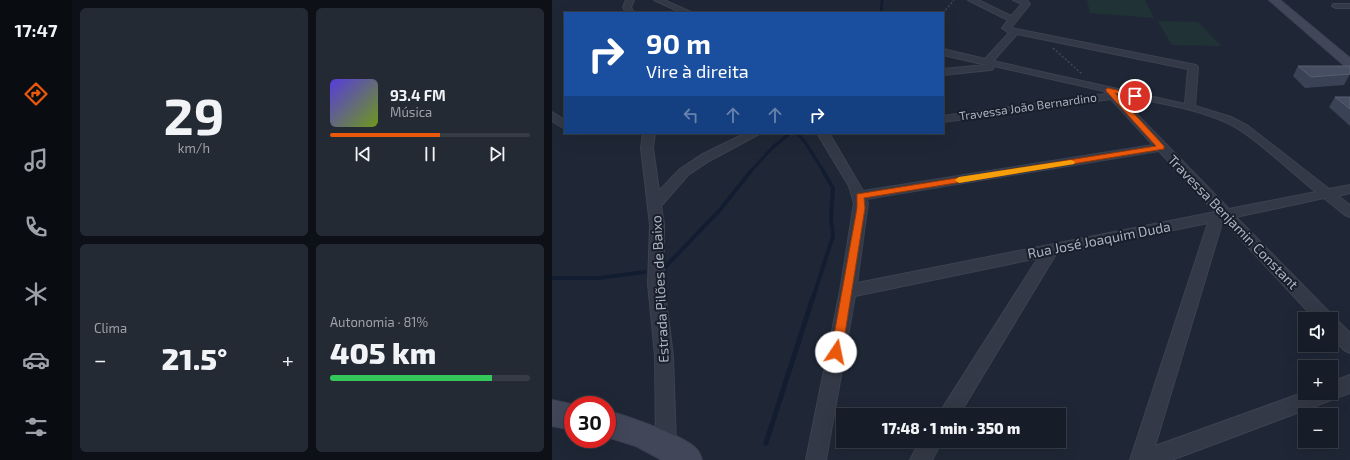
<!DOCTYPE html>
<html lang="pt">
<head>
<meta charset="utf-8">
<style>
  body { margin:0; font-family:"Exo 2",sans-serif; background:#242a34; color:#f1f3f6; height:100vh; display:flex; flex-direction:column; font-size:15px; white-space:nowrap }
  * { box-sizing:border-box; margin:0 }
  p { font-size:13px; color:#9ea2a8 }
  .icon { flex:none; width:22px; height:22px; fill:none; stroke:currentColor; stroke-width:2; stroke-linecap:round; stroke-linejoin:round }
  .map { position:relative; flex:1; overflow:hidden }
  .sheet { display:flex; flex-direction:column; gap:8px; padding:8px; background:#0d1016; width:480px }
  .sheet>* { flex:none }
  .top-card { position:absolute; left:12px; top:12px; width:380px; height:122px; border-radius:0px; box-shadow:0 4px 16px #0002,0 0 0 1px #363b45; background:#1a4fa0; color:#fff; overflow:hidden }
  .fabs { position:absolute; left:746px; top:312px; display:grid; gap:8px }
  .fabs a { display:grid; place-items:center; width:40px; height:40px; border-radius:0px; background:#171d28; box-shadow:0 4px 16px #0002,0 0 0 1px #363b45; font-size:20px }
  .speed { position:absolute; left:12px; top:396px; display:flex; gap:8px; font-size:20px; font-weight:700; text-align:center }
  .speed>* { display:grid; place-content:center; width:52px; height:52px; border-radius:50%; background:#171d28; box-shadow:0 4px 16px #0002,0 0 0 1px #363b45; line-height:1 }
  .speed .limit { border:6px solid #d22; background:#fff; color:#111 }
  .pin { position:absolute; display:grid; place-items:center; width:34px; height:34px; color:#fff; margin:-17px; border:2px solid #fff; border-radius:50%; box-shadow:0 1px 4px #0007 }
  .me { position:absolute; width:44px; margin:-22px; rotate:11deg; stroke-linejoin:round; filter:drop-shadow(0 0 3px #0008) }
  .turn { display:flex; align-items:center; gap:14px; height:84px; padding:0 16px; font-size:18px }
  .turn .icon { width:52px; height:52px; stroke-width:2.5 }
  .turn b { display:block; font-size:28px; line-height:34px }
  .lanes { display:flex; align-items:center; height:38px; padding:0 16px; background:#0003; justify-content:center; gap:20px; direction:ltr }
  .lanes .off { opacity:.35 }
  .big { font-size:30px; font-weight:800; line-height:1.1 }
  .sheet .tile { flex:1; display:flex; flex-direction:column; justify-content:center; gap:6px; min-width:0; padding:0 14px; border-radius:6px; background:#242a34 }
  .sheet .dial { align-items:center; gap:0 }
  .dial b { font-size:52px; line-height:1 }
  .song { display:flex; align-items:center; gap:12px }
  .cover { width:48px; height:48px; border-radius:6px; background:linear-gradient(135deg,hsl(250 70% 55%),hsl(80 70% 35%)) }
  .played { height:4px; border-radius:2px; background:linear-gradient(90deg,#ea580c 55%,#363b45 55%) }
  .keys { display:flex; justify-content:space-around; direction:ltr }
  .heat { display:flex; justify-content:space-between; align-items:center; font-size:22px; direction:ltr }
  .charge { height:6px; border-radius:3px; background:linear-gradient(90deg,#34c759 81%,#363b45 0) }
  .sheet .tiles { flex:1; display:grid; gap:8px; grid-template-columns:repeat(2,1fr) }
  .trip { position:absolute; left:284px; top:408px; width:230px; height:40px; border-radius:0px; background:#171d28; box-shadow:0 4px 16px #0002,0 0 0 1px #363b45; font-weight:800; line-height:40px; text-align:center }
  main { display:flex; flex:1; min-height:0 }
  .menu { display:flex; flex-direction:column; width:72px; justify-content:space-around; align-items:center; background:#090c10; color:#9ea2a8 }
  .menu .icon { width:28px; height:28px }
  .menu .on { color:#ea580c }
  .menu b { font-size:18px; color:#f1f3f6 }
  .map>svg:first-child { display:block }
</style>
</head>
<body>
<main>
<nav class="menu">
<b>17:47</b>
<svg class="icon on" aria-label="directions" viewBox="0 0 24 24"><path d="M12 3l9 9-9 9-9-9zM9 14v-3h6M13 9l2 2-2 2"/></svg>
<svg class="icon" aria-label="music" viewBox="0 0 24 24"><path d="M9 18V5l10-2v13"/><circle cx="6" cy="18" r="3"/><circle cx="16" cy="16" r="3"/></svg>
<svg class="icon" aria-label="phone" viewBox="0 0 24 24"><path d="M5 4h4l2 5-3 2q2 4 5 5l2-3 5 2v4C11 20 4 13 5 4z"/></svg>
<svg class="icon" aria-label="climate" viewBox="0 0 24 24"><path d="M12 3v18M4 7l16 10M4 17L20 7"/></svg>
<svg class="icon" aria-label="car" viewBox="0 0 24 24"><path d="M5 17H2v-5l4-1 3-4h7l3 4 3 1v5h-3M9 17h6M6 11h13"/><circle cx="7" cy="17" r="2"/><circle cx="17" cy="17" r="2"/></svg>
<svg class="icon" aria-label="filters" viewBox="0 0 24 24"><path d="M4 7h16M4 17h16"/><circle cx="9" cy="7" r="2"/><circle cx="15" cy="17" r="2"/></svg>
</nav>
<section class="sheet">
<div class="tiles">
<div class="tile dial"><b>29</b><p>km/h</p></div>
<div class="tile">
<div class="song"><i class="cover"></i><div><b>93.4 FM</b><p>Música</p></div></div>
<div class="played"></div>
<div class="keys"><svg class="icon" aria-label="previous" viewBox="0 0 24 24"><path d="M18 5L8 12l10 7zM5 5v14"/></svg><svg class="icon" aria-label="pause" viewBox="0 0 24 24"><path d="M8 5v14M16 5v14"/></svg><svg class="icon" aria-label="next" viewBox="0 0 24 24"><path d="M6 5l10 7-10 7zM19 5v14"/></svg></div>
</div>
<div class="tile"><p>Clima</p>
<div class="heat"><a>−</a><b class="big">21.5°</b><a>+</a></div>
</div>
<div class="tile"><p>Autonomia · 81%</p><b class="big">405 km</b><div class="charge"></div></div>
</div>
</section>
<div class="map">
<svg width="798" height="460" viewBox="0 0 798 460">
  <rect width="100%" height="100%" fill="#1f2736"/>
  <g fill="#213237">
    <path d="M535,0H593L602,18L538,13Z"/>
    <path d="M606,21L646,22L669,46L620,45Z"/>
  </g>
  <g fill="none" stroke-linecap="round" stroke-linejoin="round">
    <path stroke="#131d32" stroke-width="2.5" d="M329,13L330,0"/>
    <g stroke="#131d32" stroke-width="3">
      <path d="M245,133L253,142L272,172"/>
      <path d="M198,172L220,148L238,133"/>
    </g>
    <g stroke="#131d32" stroke-width="4">
      <path d="M113,267L167,211L199,171"/>
      <path d="M0,278H47L93,272"/>
      <path d="M261,298L281,236L279,218L281,188L271,171"/>
    </g>
    <path stroke="#131d32" stroke-width="5" d="M214,443L261,297"/>
    <defs>
      <g id="street">
        <path d="M74,0H82L79,7L82,13H74L71,7Z"/>
        <path d="M102,0H112L141,13H130Z"/>
        <path d="M416,0H426L459,16L470,4L461,0H475L478,4L459,28L644,65L646,67L643,106L679,117L696,126L777,189L798,185V193L786,196L798,205V217L793,215L772,198L684,217L779,314L781,319L785,320L798,333V353L792,350L779,336V319H763L671,220L603,446L753,392L779,393V382L798,375V393L620,460H578L656,223L504,254L407,415H386L486,258L303,296L274,460H254L288,291L302,203L297,186L265,133H277L311,191L601,145L559,99L391,122V116L554,94L552,91L442,66L441,69L438,70L391,75V69L434,65L391,55V49L433,59L457,33L450,28L456,20ZM465,34L636,69L633,104L441,61ZM566,95C600,101 660,111 688,130C715,148 739,172 764,192L677,209ZM607,151L663,212L305,283L316,203L314,199Z"/>
        <path d="M781,4H798V8H784L780,6Z"/>
        <path d="M0,112L13,120V129L0,121Z"/>
        <path d="M91,133H103L101,148L107,191L128,169L149,155L194,133H209L157,161L136,175L109,206L112,225V284L121,356L124,445L121,452L114,455L107,452L104,445L103,356L96,284L98,225L89,148Z"/>
        <path d="M368,441H390L380,460H358Z"/>
      </g>
      <g id="secondary">
        <path d="M717,0H728L798,58V68L794,67Z"/>
        <path d="M0,400L23,405H21V430L0,426Z"/>
        <path d="M55,411C72,415 137,437 146,451C148,454 149,457 150,460H110L84,446L55,437Z"/>
      </g>
    </defs>
    <use href="#street" stroke="#3c4250" stroke-width="2"/>
    <use href="#secondary" stroke="#3c4250" stroke-width="2"/>
    <g stroke="#3a4b4f" stroke-width="1.5" stroke-dasharray="2 2" stroke-linecap="butt">
      <path d="M391,13L402,0"/>
      <path d="M501,48L530,74"/>
    </g>
    <use href="#street" fill="#333946" fill-rule="evenodd"/>
    <use href="#secondary" fill="#414759" fill-rule="evenodd"/>
  </g>
  <g fill="#3a4255">
    <path d="M746,66L798,74L792,85L753,88L741,76Z"/>
    <path d="M783,97H798V126L777,107Z"/>
  </g>
  <g fill="#464f61" stroke="#565e70">
    <path d="M746,66H798V74L759,77Z"/>
    <path d="M783,97H798V109Z"/>
  </g>
  <path fill="#ea580c" stroke="#983908" d="M556,88L586,95L587,96L583,98L563,93L612,146V149L312,198L313,208L290,352L289,356L284,357L280,356L279,352L305,208V194L604,146L554,91V89Z"/>
  <path fill="#f59e0b" d="M519,160L523,162L522,164L407,183L403,180L407,177Z"/>
  <g text-anchor="middle" stroke-width="4" stroke-linejoin="round" paint-order="stroke">
    <g font-size="12" fill="#acb3c3" stroke="#181e2a">
      <text transform="translate(476 107) rotate(-8)" y="4">Travessa João Bernardino</text>
    </g>
    <g font-size="14" fill="#acb3c3" stroke="#181e2a">
      <text transform="translate(681 222) rotate(46)" y="5">Travessa Benjamin Constant</text>
      <text transform="translate(547 240) rotate(-11)" y="5">Rua José Joaquim Duda</text>
      <text transform="translate(108 289) rotate(-93)" y="5">Estrada Pilões de Baixo</text>
    </g>
  </g>
</svg>
<div class="fabs">
<a><svg class="icon" aria-label="sound" viewBox="0 0 24 24"><path d="M4 9h4l5-4v14l-5-4H4zM17 9q2 3 0 6"/></svg></a>
<a>+</a>
<a>−</a>
</div>
<div class="speed"><div class="limit">30</div></div>
<div class="pin" style="left:583px;top:96px;background:#d93025"><svg class="icon" aria-label="arrive" viewBox="0 0 24 24"><path d="M6 21V4h12l-3 4 3 4H6"/></svg></div>
<svg class="me" style="left:284px;top:352px" viewBox="-20 -20 40 40"><circle r="19" fill="#fff"/><path d="M0-13L10 11 0 6-10 11z" fill="#ea580c"/></svg>
<div class="trip">17:48 · 1 min · 350 m</div>
<div class="top-card">
<div class="turn"><svg class="icon" aria-label="right" viewBox="0 0 24 24"><path d="M7 20v-9h11M14 6l5 5-5 5"/></svg><div><b>90 m</b>Vire à direita</div></div>
<div class="lanes"><svg class="icon off" aria-label="left" viewBox="0 0 24 24"><path d="M17 20v-9H6M10 6l-5 5 5 5"/></svg><svg class="icon off" aria-label="ahead" viewBox="0 0 24 24"><path d="M12 20V5M6 11l6-6 6 6"/></svg><svg class="icon off" aria-label="ahead" viewBox="0 0 24 24"><path d="M12 20V5M6 11l6-6 6 6"/></svg><svg class="icon" aria-label="right" viewBox="0 0 24 24"><path d="M7 20v-9h11M14 6l5 5-5 5"/></svg></div>
</div>
</div>
</main>
</body>
</html>
